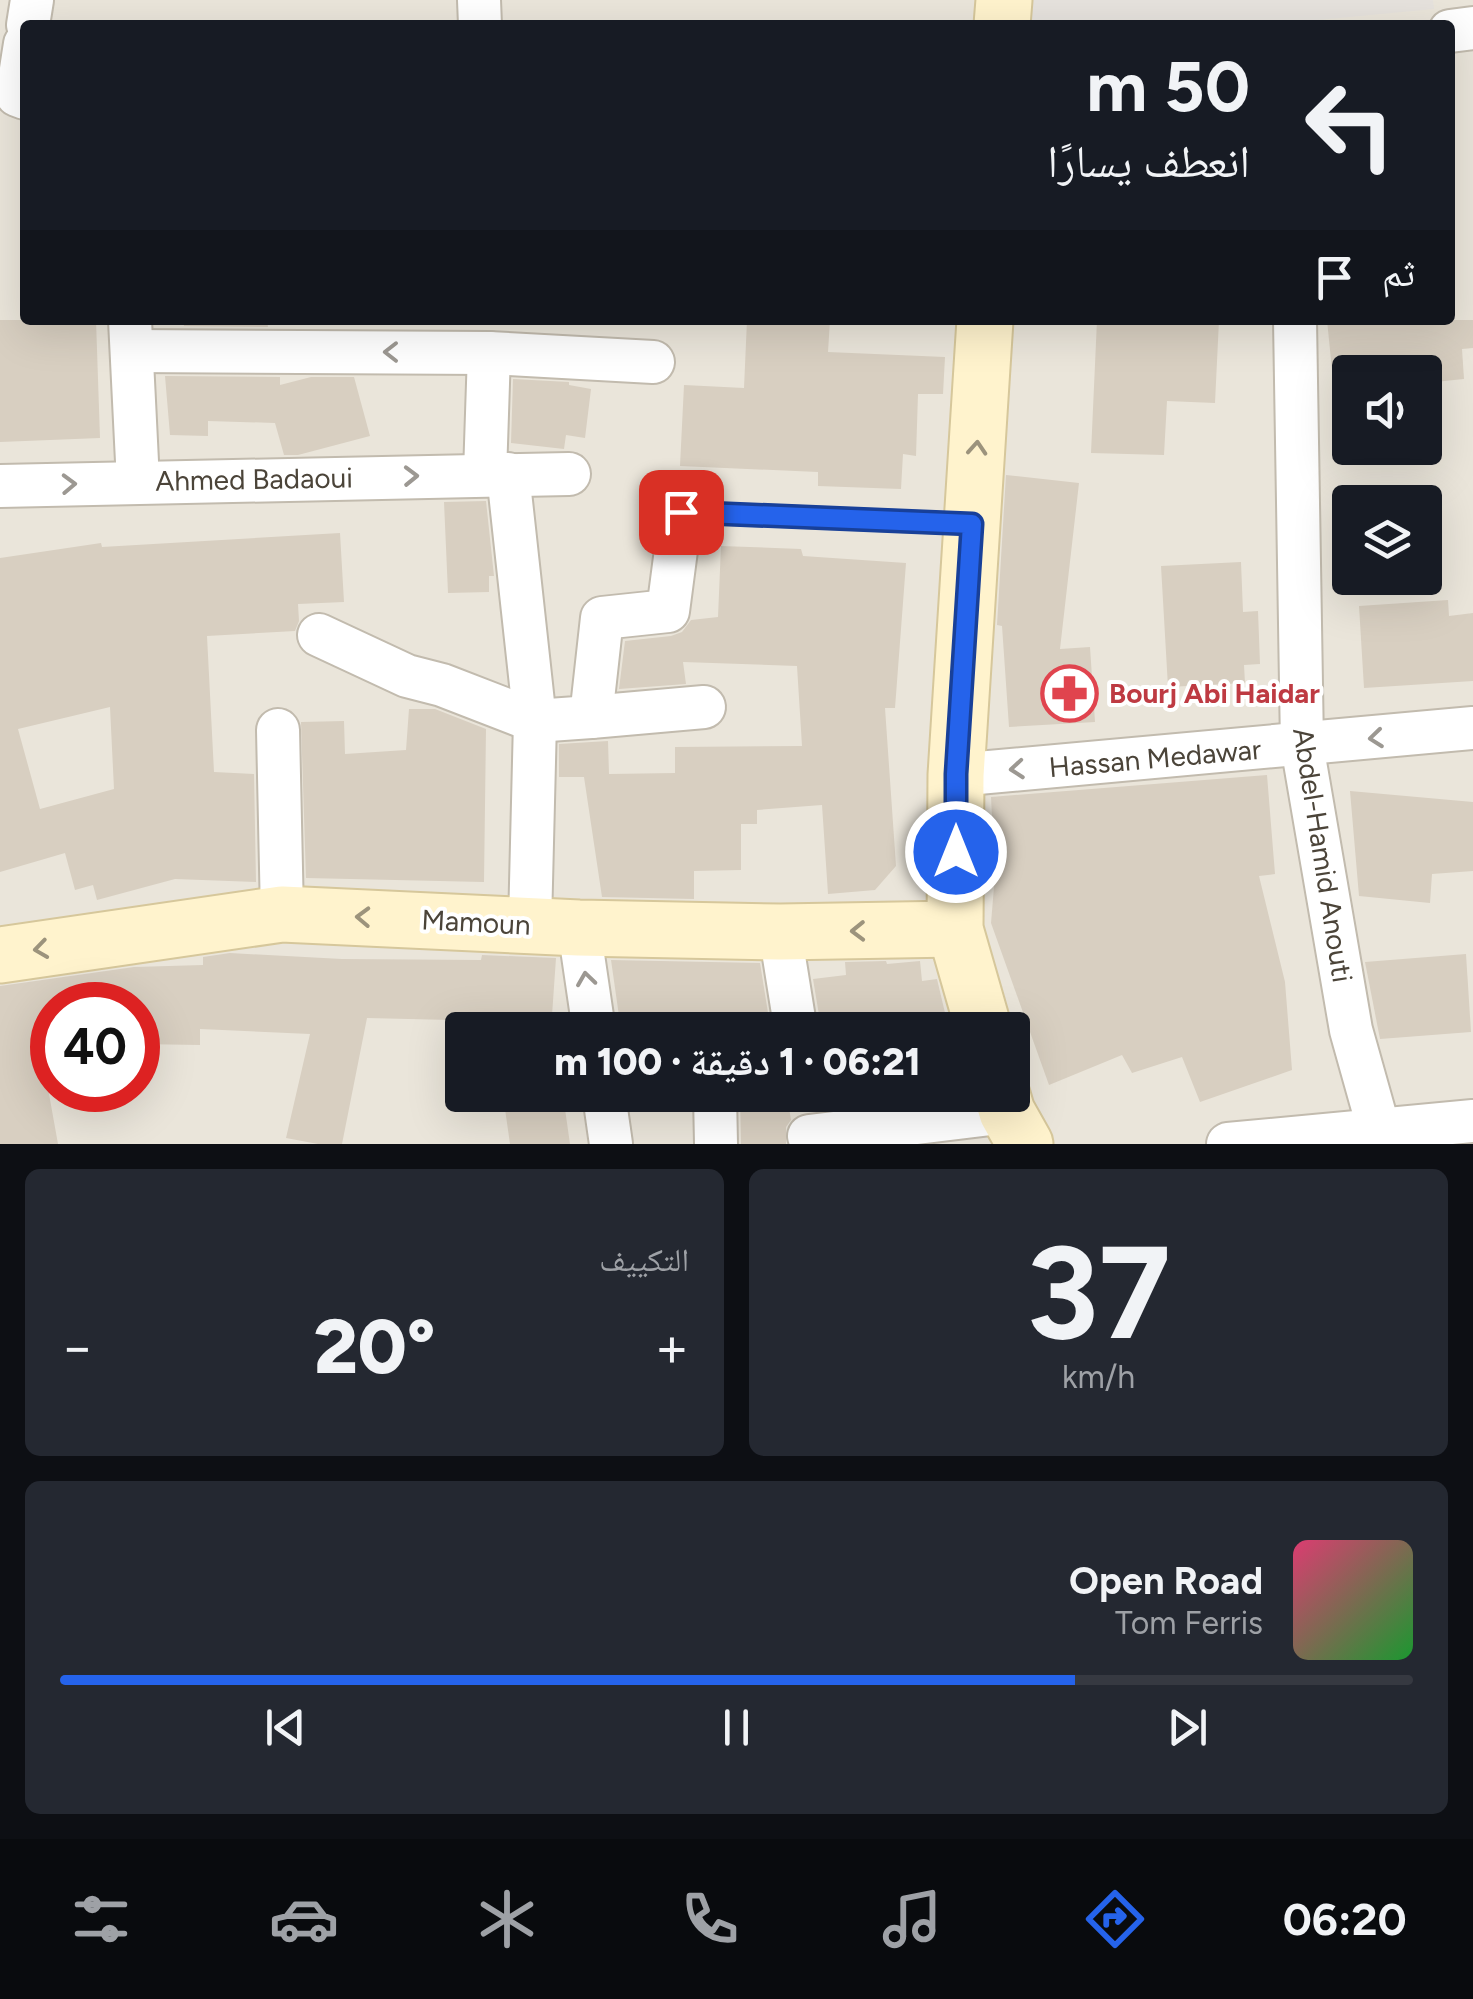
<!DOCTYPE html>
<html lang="ar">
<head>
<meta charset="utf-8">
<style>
  body { margin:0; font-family:Figtree,"Noto Naskh Arabic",sans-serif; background:#242831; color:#f1f3f6; direction:rtl; height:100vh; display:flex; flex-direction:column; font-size:38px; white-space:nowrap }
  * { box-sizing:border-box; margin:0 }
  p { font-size:32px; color:#9ea1a6 }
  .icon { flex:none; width:55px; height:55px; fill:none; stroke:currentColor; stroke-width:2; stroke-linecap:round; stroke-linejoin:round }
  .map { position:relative; height:1144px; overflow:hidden; direction:ltr }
  .drawer { display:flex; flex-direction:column; gap:25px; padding:25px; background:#0d0f14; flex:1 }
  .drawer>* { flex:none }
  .top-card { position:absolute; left:20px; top:20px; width:1435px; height:305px; border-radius:10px; box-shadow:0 10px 40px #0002; direction:rtl; background:#171b24; color:#f1f3f6; overflow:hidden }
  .tools { position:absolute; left:1332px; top:355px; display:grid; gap:20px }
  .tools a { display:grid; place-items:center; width:110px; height:110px; border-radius:10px; background:#171b24; box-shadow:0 10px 40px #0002; font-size:50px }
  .speed { position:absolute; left:30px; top:982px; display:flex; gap:20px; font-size:50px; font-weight:700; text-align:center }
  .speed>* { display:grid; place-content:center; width:130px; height:130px; border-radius:50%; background:#171b24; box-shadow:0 10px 40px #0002; line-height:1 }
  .speed .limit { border:15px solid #d22; background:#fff; color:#111 }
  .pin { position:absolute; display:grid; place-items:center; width:85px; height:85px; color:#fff; margin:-42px; border-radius:20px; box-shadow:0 5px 15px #0006 }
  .me { position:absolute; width:110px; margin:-55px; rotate:0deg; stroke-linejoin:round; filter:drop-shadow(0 0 8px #0008) }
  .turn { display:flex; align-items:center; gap:35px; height:210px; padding:0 40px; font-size:45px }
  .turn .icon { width:130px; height:130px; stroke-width:2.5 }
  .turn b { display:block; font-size:70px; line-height:85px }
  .then { display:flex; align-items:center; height:95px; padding:0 40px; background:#0003; gap:20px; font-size:38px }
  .big { font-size:75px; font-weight:800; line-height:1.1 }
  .drawer .card { flex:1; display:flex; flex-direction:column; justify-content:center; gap:15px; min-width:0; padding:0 35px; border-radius:15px; background:#242831 }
  .drawer .dial { align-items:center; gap:0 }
  .dial b { font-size:130px; line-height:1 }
  .song { display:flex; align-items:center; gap:30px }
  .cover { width:120px; height:120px; border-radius:15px; background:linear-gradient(135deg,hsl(340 70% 55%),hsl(130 70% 35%)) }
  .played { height:10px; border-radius:5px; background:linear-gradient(90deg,#2563eb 75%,#363941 75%) }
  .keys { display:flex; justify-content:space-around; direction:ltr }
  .heat { display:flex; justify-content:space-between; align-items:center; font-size:55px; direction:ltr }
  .drawer .tiles { flex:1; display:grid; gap:25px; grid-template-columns:1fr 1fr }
  .card:last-child { grid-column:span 2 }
  .trip { position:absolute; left:445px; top:1012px; width:585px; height:100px; border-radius:10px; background:#171b24; box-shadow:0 10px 40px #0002; font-weight:800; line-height:100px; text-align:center; direction:rtl }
  .menu { display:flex; height:160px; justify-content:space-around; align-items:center; background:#090b0e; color:#9ea1a6 }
  .menu .icon { width:70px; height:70px }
  .menu .selected { color:#2563eb }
  .menu b { font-size:45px; color:#f1f3f6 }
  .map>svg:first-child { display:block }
</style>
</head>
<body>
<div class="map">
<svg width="1473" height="1144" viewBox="0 0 1473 1144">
  <rect width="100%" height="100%" fill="#f6f3ec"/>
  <path fill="#eae5da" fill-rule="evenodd" d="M0,0H1473V1144H0ZM25,25H1450V320H25ZM1350,372H1425V448H1350ZM1350,502H1425V578H1350ZM52,1005H138V1090H52ZM462,1030H1012V1095H462Z"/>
  <path fill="#e6e2dd" d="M1022,0H1433L1434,9L1266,25H1020Z"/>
  <g fill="#d8cfc1" fill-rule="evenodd">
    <path d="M0,320H96L100,438L0,442Z"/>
    <path d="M183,320H267L268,327L184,326Z"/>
    <path d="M747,320H830L828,352L945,357L943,394H918L916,456L903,454L901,489L818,486V472L680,466L684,385L744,388Z"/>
    <path d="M1097,320H1219L1215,403L1167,401L1164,455L1091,453Z"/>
    <path d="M1327,320H1473V348L1462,349L1464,379L1425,383V372H1385V366L1332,370Z"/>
    <path d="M165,376L280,377V385L311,377H354L370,436L298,455H284L275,423L208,421V436L170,435Z"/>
    <path d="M513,379L569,382V385L591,389L585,438L566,435L564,449L511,443Z"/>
    <path d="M1006,475L1079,483L1060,649L1090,647L1095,722L1009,727L1002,626L997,625Z"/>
    <path d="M486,501L494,576H489V592L448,593L444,502Z"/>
    <path d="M340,533L344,602L298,604L299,621L295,631L207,636L214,772L254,774L256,882L175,879L97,900L93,885L75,890L65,853L0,872V558L101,543L102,547ZM110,707L114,789L40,809L18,729Z"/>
    <path d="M721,546L801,549L803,556L906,563L895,708H885L896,866L875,890L828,894L822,805L757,810V824H741V870L694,871V899L602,897L584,777H559V744L608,741L609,774L675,773V747L802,746L797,666L683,662L686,684L619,689L625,641L671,636L682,632L691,620L718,617Z"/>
    <path d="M1241,562L1243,612L1258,611L1260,664L1244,665L1245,683L1168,687L1161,566Z"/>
    <path d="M1448,600L1449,616L1473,613V681L1364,688L1359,606Z"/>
    <path d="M409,709H435L486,729L484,882L306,878L301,722L344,721L345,754L406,750Z"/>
    <path d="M1267,775L1275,874L1259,876L1285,982L1292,1070L1200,1102L1182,1057L1132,1073L1122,1055L1049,1085L991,923L995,875L991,797Z"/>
    <path d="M1350,791L1473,802V871L1432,874L1430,903L1359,896Z"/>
    <path d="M230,953L342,959L481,960L482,955L556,958L551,1030H493L492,1021L367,1018L342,1144H318L286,1138L310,1034L200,1029V1045L138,1044V1005H52V1053L42,1055L58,1144H0V986L134,967L203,965V957Z"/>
    <path d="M1466,954L1471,1032L1380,1039L1365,962Z"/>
    <path d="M611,960L760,963L769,1019L698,1030H621Z"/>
    <path d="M886,961L887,964L920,961L922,981L937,979L946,1017L916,1020L917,1030H816L819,1015L813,979L846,975L845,962Z"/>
    <path d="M503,1095H563L570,1144H510Z"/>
    <path d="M740,1095H787L791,1120L786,1127V1144H741Z"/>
  </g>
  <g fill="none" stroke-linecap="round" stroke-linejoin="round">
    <defs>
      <path id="lane" d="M681,512L970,524"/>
      <g id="street">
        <path d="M479,0L480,25"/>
        <path d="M28,25L32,0"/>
        <path d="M1450,31L1473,28"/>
        <path d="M25,44L17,95L25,98"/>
        <path d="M130,320L138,482"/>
        <path d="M1295,320L1302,745L1351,1030L1383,1144"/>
        <path d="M132,351L489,353L653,362"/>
        <path d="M485,474L489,353"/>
        <path d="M508,474L535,721L530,924"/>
        <path d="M0,486L569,474"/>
        <path d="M319,635L407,676L442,685L535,721L591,717L602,618L668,611L681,512"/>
        <path d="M591,717L704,707"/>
        <path d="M278,730L282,914"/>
        <path d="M956,775L1473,728"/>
        <path d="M579,928L594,1030"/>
        <path d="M780,932L794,1019"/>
        <path d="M604,1095L611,1144"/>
        <path d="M715,1095L716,1144"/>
        <path d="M809,1136L1007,1112"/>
        <path d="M1228,1144L1473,1121"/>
      </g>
      <g id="secondary">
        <path d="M1002,25L1004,0"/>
        <path d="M0,955L282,914L579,928L780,932L955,929"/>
        <path d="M984,1030L955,929L956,775L985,320"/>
        <path d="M1002,1095L1007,1112L1025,1144"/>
      </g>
    </defs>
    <use href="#lane" stroke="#c2bbae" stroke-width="24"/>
    <use href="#street" stroke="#c2bbae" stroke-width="46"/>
    <use href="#secondary" stroke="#d6c79b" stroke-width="59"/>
    <use href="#lane" stroke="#fff" stroke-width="20"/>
    <use href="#street" stroke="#fff" stroke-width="42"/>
    <use href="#secondary" stroke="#fff3cd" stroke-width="55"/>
  </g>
  <defs><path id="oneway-chevron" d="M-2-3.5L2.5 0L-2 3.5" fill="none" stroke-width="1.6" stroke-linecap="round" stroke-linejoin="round" transform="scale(2.5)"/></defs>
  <g stroke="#9c9892">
    <use href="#oneway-chevron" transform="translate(391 352) rotate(-180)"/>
    <use href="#oneway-chevron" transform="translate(411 476) rotate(-1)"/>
    <use href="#oneway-chevron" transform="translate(69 484) rotate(-2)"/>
    <use href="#oneway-chevron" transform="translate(1376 738) rotate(174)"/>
    <use href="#oneway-chevron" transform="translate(1017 769) rotate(175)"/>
    <use href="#oneway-chevron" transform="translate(586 979) rotate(-98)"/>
  </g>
  <g stroke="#9c937c">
    <use href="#oneway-chevron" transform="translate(977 448) rotate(-86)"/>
    <use href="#oneway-chevron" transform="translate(363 917) rotate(-178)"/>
    <use href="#oneway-chevron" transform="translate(858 931) rotate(179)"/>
    <use href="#oneway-chevron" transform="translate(41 949) rotate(172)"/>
  </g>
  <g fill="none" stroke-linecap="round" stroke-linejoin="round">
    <defs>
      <path id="route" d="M681,512L972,524L956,774V852"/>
    </defs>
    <use href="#route" stroke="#184099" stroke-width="25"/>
    <use href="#route" stroke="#2563eb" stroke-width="18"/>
  </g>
  <defs>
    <symbol id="pharmacy-ring" viewBox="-11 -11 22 22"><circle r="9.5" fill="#fff" stroke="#e0444e" stroke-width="1.5"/><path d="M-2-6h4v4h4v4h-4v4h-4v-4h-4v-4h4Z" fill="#e0444e"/></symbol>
  </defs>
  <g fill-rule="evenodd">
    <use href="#pharmacy-ring" x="1038" y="662" width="63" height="63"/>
  </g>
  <g text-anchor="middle" stroke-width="8" stroke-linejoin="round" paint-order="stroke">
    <g font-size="28" fill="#4b4439" stroke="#fff">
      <text transform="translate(254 479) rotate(-1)" y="10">Ahmed Badaoui</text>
      <text transform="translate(1155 758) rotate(-5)" y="10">Hassan Medawar</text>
      <text transform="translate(1323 855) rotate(81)" y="10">Abdel-Hamid Anouti</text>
      <text transform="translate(476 922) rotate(3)" y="10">Mamoun</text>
    </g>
    <g font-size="28" font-weight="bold" fill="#be3a42" stroke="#fff" text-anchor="start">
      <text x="1109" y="703">Bourj Abi Haidar</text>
    </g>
  </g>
</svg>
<div class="tools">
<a><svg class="icon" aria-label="sound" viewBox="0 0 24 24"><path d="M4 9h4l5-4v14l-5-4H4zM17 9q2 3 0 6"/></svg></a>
<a><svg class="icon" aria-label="layers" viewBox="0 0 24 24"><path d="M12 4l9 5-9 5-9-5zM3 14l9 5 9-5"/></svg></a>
</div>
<div class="speed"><div class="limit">40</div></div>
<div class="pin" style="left:681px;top:512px;background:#d93025"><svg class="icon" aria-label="arrive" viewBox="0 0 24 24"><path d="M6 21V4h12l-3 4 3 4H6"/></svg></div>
<svg class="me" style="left:956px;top:852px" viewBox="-20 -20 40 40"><circle r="17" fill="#2563eb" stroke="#fff" stroke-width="3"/><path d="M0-11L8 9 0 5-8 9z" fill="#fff"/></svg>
<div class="trip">06:21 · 1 دقيقة · 100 m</div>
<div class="top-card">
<div class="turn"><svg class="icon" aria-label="left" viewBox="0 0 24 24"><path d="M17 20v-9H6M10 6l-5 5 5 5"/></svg><div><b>50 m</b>انعطف يسارًا</div></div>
<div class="then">ثم<svg class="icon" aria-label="arrive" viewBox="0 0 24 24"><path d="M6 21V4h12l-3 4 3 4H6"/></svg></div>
</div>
</div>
<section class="drawer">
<div class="tiles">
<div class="card dial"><b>37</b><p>km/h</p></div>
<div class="card"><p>التكييف</p>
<div class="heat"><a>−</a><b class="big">20°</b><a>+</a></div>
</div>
<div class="card">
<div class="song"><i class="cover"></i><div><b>Open Road</b><p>Tom Ferris</p></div></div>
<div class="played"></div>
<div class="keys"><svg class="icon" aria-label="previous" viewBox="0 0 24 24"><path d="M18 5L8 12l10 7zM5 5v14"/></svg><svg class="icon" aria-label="pause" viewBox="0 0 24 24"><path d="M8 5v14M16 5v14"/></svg><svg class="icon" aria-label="next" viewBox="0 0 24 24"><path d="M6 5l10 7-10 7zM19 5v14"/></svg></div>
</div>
</div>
</section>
<nav class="menu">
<b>06:20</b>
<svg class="icon selected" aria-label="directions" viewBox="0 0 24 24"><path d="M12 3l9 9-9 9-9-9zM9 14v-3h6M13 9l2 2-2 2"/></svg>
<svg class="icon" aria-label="music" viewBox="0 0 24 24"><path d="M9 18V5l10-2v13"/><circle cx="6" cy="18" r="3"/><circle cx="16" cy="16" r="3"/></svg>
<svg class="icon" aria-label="phone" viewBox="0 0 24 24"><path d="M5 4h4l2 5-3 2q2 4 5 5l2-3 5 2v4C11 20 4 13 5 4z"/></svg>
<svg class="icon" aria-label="climate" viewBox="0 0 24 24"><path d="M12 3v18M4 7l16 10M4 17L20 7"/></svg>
<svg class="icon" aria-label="car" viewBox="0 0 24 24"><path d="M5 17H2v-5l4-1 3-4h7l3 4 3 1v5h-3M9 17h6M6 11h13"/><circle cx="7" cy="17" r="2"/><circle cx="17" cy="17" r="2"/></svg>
<svg class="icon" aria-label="filters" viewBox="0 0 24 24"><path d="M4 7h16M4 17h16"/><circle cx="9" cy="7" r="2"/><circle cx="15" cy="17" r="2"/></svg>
</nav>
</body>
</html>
